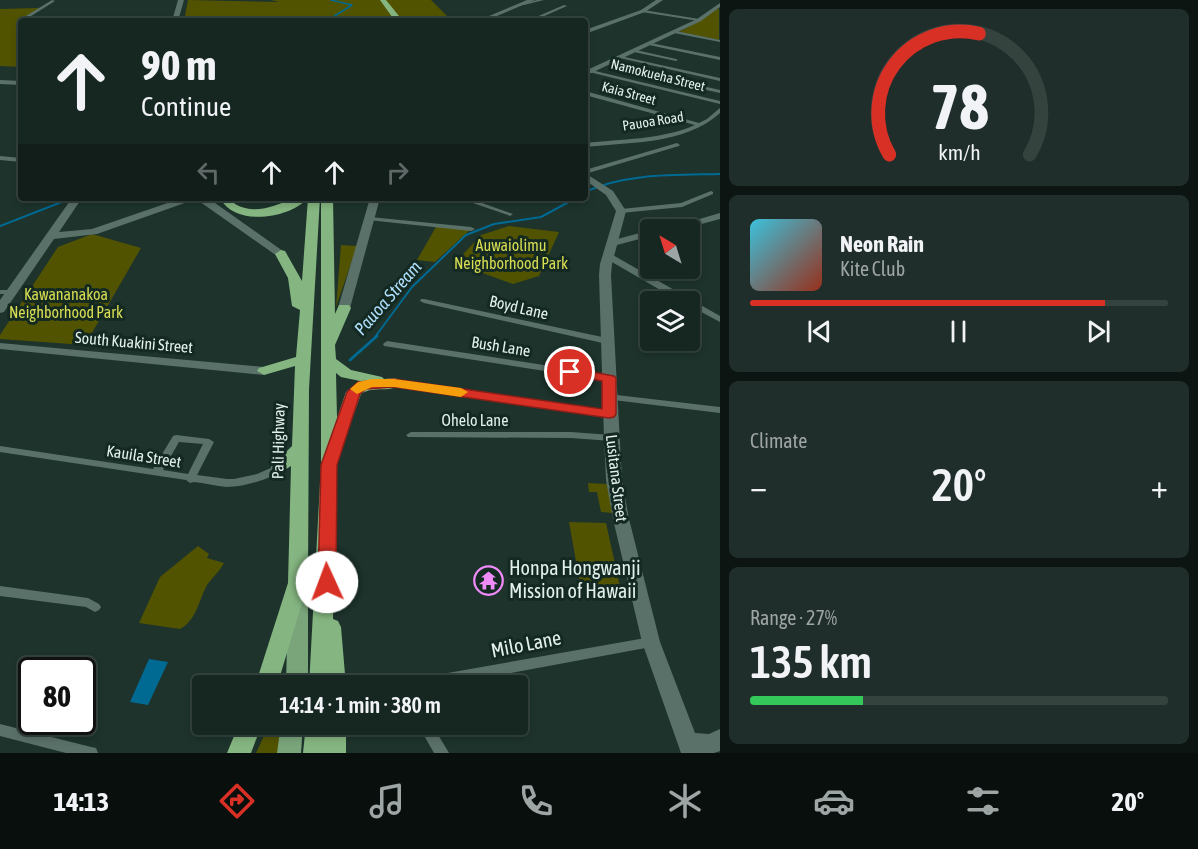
<!DOCTYPE html>
<html lang="en">
<head>
<meta charset="utf-8">
<style>
  body { margin:0; font-family:"Asap Condensed",sans-serif; background:#1f2e2a; color:#f1f3f6; height:100vh; display:flex; flex-direction:column; font-size:22px; white-space:nowrap }
  * { box-sizing:border-box; margin:0 }
  p { font-size:20px; color:#9ea5a5 }
  .icon { flex:none; width:33px; height:33px; fill:none; stroke:currentColor; stroke-width:2; stroke-linecap:round; stroke-linejoin:round }
  .map { position:relative; flex:1; overflow:hidden }
  .panel { display:flex; flex-direction:column; gap:9px; padding:9px; background:#0c1512; width:478px }
  .panel>* { flex:none }
  .banner { position:absolute; left:18px; top:18px; width:570px; height:183px; border-radius:6px; box-shadow:0 3px 9px #0003,0 0 0 2px #35433f; background:#162621; color:#f1f3f6; overflow:hidden }
  .needle { width:39px; rotate:322deg }
  .buttons { position:absolute; left:640px; top:219px; display:grid; gap:12px }
  .buttons a { display:grid; place-items:center; width:60px; height:60px; border-radius:6px; background:#162621; box-shadow:0 3px 9px #0003,0 0 0 2px #35433f; font-size:30px }
  .speed { position:absolute; left:18px; top:657px; display:flex; gap:12px; font-size:30px; font-weight:700; text-align:center }
  .speed>* { display:grid; place-content:center; width:78px; height:78px; border-radius:50%; background:#162621; box-shadow:0 3px 9px #0003,0 0 0 2px #35433f; line-height:1 }
  .speed .limit { border:3px solid #111; border-radius:9px; background:#fff; color:#111 }
  .pin { position:absolute; display:grid; place-items:center; width:51px; height:51px; color:#fff; margin:-26px; border:3px solid #fff; border-radius:50%; box-shadow:0 2px 6px #0007 }
  .me { position:absolute; width:66px; margin:-33px; rotate:358deg; stroke-linejoin:round; filter:drop-shadow(0 0 4px #0008) }
  .turn { display:flex; align-items:center; gap:21px; height:126px; padding:0 24px; font-size:27px }
  .turn .icon { width:78px; height:78px; stroke-width:2.5 }
  .turn b { display:block; font-size:42px; line-height:51px }
  .lanes { display:flex; align-items:center; height:57px; padding:0 24px; background:#0003; justify-content:center; gap:30px; direction:ltr }
  .lanes .off { opacity:.35 }
  .big { font-size:45px; font-weight:600; line-height:1.1 }
  .panel .tile { flex:1; display:flex; flex-direction:column; justify-content:center; gap:9px; min-width:0; padding:0 21px; border-radius:9px; background:#1f2e2a }
  .panel .dial { align-items:center; gap:0 }
  .dial svg { height:156px; overflow:visible; fill:none; stroke:#35433f; stroke-width:7; stroke-linecap:round; text-anchor:middle }
  .dial text { fill:#f1f3f6; stroke:none }
  .song { display:flex; align-items:center; gap:18px }
  .cover { width:72px; height:72px; border-radius:9px; background:linear-gradient(135deg,hsl(190 70% 55%),hsl(10 70% 35%)) }
  .played { height:6px; border-radius:3px; background:linear-gradient(90deg,#d93025 85%,#35433f 85%) }
  .keys { display:flex; justify-content:space-around; direction:ltr }
  .heat { display:flex; justify-content:space-between; align-items:center; font-size:33px; direction:ltr }
  .charge { height:9px; border-radius:4px; background:linear-gradient(90deg,#34c759 27%,#35433f 0) }
  .trip { position:absolute; left:192px; top:675px; width:336px; height:60px; border-radius:6px; background:#162621; box-shadow:0 3px 9px #0003,0 0 0 2px #35433f; font-weight:600; line-height:60px; text-align:center }
  .tab-bar { display:flex; height:96px; justify-content:space-around; align-items:center; background:#090f0d; color:#9ea5a5 }
  .tab-bar .icon { width:42px; height:42px }
  .tab-bar .active { color:#d93025 }
  .tab-bar b { font-size:27px; color:#f1f3f6 }
  main { display:flex; flex:1; min-height:0 }
  .map>svg:first-child { display:block }
</style>
</head>
<body>
<main>
<div class="map">
<svg width="720" height="753" viewBox="0 0 720 753">
  <rect width="100%" height="100%" fill="#1d332c"/>
  <g fill="#525300">
    <path d="M188,0L279,2L271,0H431L452,21H334L331,15L332,21H184Z"/>
    <path d="M39,8L21,22V67L0,66V9Z"/>
    <path d="M714,9H719V40L679,32L699,21Z"/>
    <path d="M437,225L471,229L435,262L417,260Z"/>
    <path d="M509,226L559,232L539,276L513,284L455,263L481,235Z"/>
    <path d="M92,234L141,248L85,345L0,339V335L58,247Z"/>
    <path d="M341,245L357,246L336,307Z"/>
    <path d="M588,483L607,484L613,513L601,512L597,492H589Z"/>
    <path d="M569,522L606,523L621,591L581,589Z"/>
    <path d="M198,546L209,554L207,558L224,563C219,572 212,578 207,585C199,600 196,621 180,629L139,623L160,577Z"/>
    <path d="M269,725H285V753H256Z"/>
  </g>
  <path fill="#016a92" d="M149,659L168,662L148,705L130,702Z"/>
  <g fill="none" stroke-linecap="round" stroke-linejoin="round">
    <path stroke="#016a92" stroke-width="1.5" d="M331,0L352,5L333,17L335,21"/>
    <g stroke="#016a92" stroke-width="2">
      <path d="M585,192C625,173 676,175 720,174"/>
      <path d="M0,226L72,198"/>
      <path d="M375,337L412,287L466,235L494,224L541,217L576,198"/>
    </g>
    <path stroke="#016a92" stroke-width="3" d="M350,360L377,336"/>
    <g fill="#5a7169" fill-rule="evenodd">
      <path d="M52,0L55,1L20,23L16,22Z"/>
      <path d="M537,0H544L524,5L522,4Z"/>
      <path d="M564,5L567,6L533,21H527Z"/>
      <path d="M643,10L699,19L701,20L699,21L642,12Z"/>
      <path d="M676,31L720,40V42L674,33Z"/>
      <path d="M651,43L720,57V60L649,45Z"/>
      <path d="M636,50L676,59L678,60L676,61L634,52Z"/>
      <path d="M620,56L720,78V81L620,58Z"/>
      <path d="M591,70L720,101V104L589,72V71Z"/>
      <path d="M672,79L720,90V93L670,82L669,81Z"/>
      <path d="M585,91L699,123L707,119L720,108V113C685,145 629,142 585,147V143C621,139 661,140 695,125L585,95Z"/>
      <path d="M677,143L680,145L679,146L585,174V170Z"/>
      <path d="M0,156L21,158V162L0,160Z"/>
      <path d="M711,191L713,192V194L682,207L621,213L618,211L621,209L681,203Z"/>
      <path d="M458,198H468L513,214L510,216L508,215Z"/>
      <path d="M370,217L471,227L475,229L471,231L368,220L367,219Z"/>
      <path d="M605,254H611L720,316V322L690,306V302H681L605,258Z"/>
      <path d="M0,290H11L15,292L11,294H0Z"/>
      <path d="M421,299H424L607,338L611,341L607,344L424,303L420,301Z"/>
      <path d="M387,341L609,375L614,378L609,381L384,346L383,344Z"/>
      <path d="M395,380L609,411L614,414L609,417L392,385L390,383Z"/>
      <path d="M608,394L720,407V413L605,399L603,397L605,395Z"/>
      <path d="M411,432H571L611,435L616,438L611,441L571,438L408,437L406,435Z"/>
      <path d="M176,435L209,439L214,442L197,475L227,479H234L257,474L280,464L284,465L285,467C274,479 243,487 227,487C216,486 204,483 194,482L190,483L186,480L0,452V446L153,469L173,436ZM179,442L203,444L188,474L163,470Z"/>
      <path d="M0,586L88,598L99,604L101,607L99,610L95,612L86,607L0,596Z"/>
      <path d="M651,637L655,638L657,642L655,646L651,647L441,686H402L403,682L408,680Z"/>
      <path d="M0,724L91,747L96,748L98,753H66L0,736Z"/>
      <path d="M429,726L434,728L449,753H434L422,732L424,728Z"/>
    </g>
    <g fill="#5a7169" fill-rule="evenodd">
      <path d="M527,0H535L485,21H477Z"/>
      <path d="M656,0H663L645,12L585,34V30L641,10Z"/>
      <path d="M720,3V7L701,21L585,76V71L697,19Z"/>
      <path d="M0,80L21,81V85L0,84Z"/>
      <path d="M720,213V219L679,230H662Z"/>
      <path d="M651,230V236L613,246L608,243L610,241Z"/>
      <path d="M0,343L264,367L270,371L264,375L0,349Z"/>
    </g>
    <g fill="#5a7169" fill-rule="evenodd">
      <path d="M178,0H184L178,21H172Z"/>
      <path d="M585,173L613,191L626,211L612,264L611,275L622,480L629,519L660,642L695,733L709,734L720,729V751L714,753H681L642,642L613,519L606,480L604,438L599,275L600,264L616,211L606,195L585,180Z"/>
      <path d="M72,198H82L59,232L92,229L182,198H208L287,254L285,256H277L196,199L97,234L54,239L4,312L0,313V300Z"/>
      <path d="M370,198H380L350,308L344,312L340,311L338,308Z"/>
    </g>
    <g fill="#7aa57b" fill-rule="evenodd">
      <path d="M298,590L305,592L308,598V686H286L288,598L291,592Z"/>
      <path d="M281,724H303L301,753H277Z"/>
    </g>
    <g fill="#85b681" fill-rule="evenodd">
      <path d="M380,0H386L403,21H395Z"/>
      <path d="M220,198H232L235,204C256,216 275,205 295,198C302,196 312,198 320,198L309,389L308,583L277,686H255L288,583L291,466L280,473L274,471L271,467L292,446L295,366L264,375L257,371L259,368L296,357L300,310L292,306L288,278L275,254L281,250L285,251L302,281L308,198C289,219 235,227 220,198Z"/>
      <path d="M321,198H333L335,314L339,305H349L351,308L335,345L336,359L351,370L382,377L384,379L395,378L403,383C393,394 373,385 361,394L341,450L337,454L333,619L338,621L341,627L346,686H309L321,465ZM336,373L341,377L360,381L346,392L337,418Z"/>
      <path d="M239,724H262L251,753H227Z"/>
      <path d="M306,724H346V753H303Z"/>
    </g>
  </g>
  <path fill="#d93025" stroke="#8d1f18" stroke-width="1.5" d="M570,368L614,376L616,378V414L614,417L609,418L394,387L366,389L360,394L337,465L336,582L334,587L327,589L321,587L318,582L321,465L347,392L358,382L394,379L602,409V381L566,375L564,372Z"/>
  <path fill="#f59e0b" d="M372,379H394L461,388L468,392L461,397L394,387H372L357,394L350,389L358,382Z"/>
  <defs>
    <symbol id="temple-ring" viewBox="-11 -11 22 22"><circle r="9.5" fill="#132922" stroke="#ef8bf7" stroke-width="1.5"/><path d="M0-6L5-2H3V0L6.5 2.5H4V6H1.5V3h-3V6H-4V2.5H-6.5L-3 0V-2H-5Z" fill="#ef8bf7"/></symbol>
  </defs>
  <g fill-rule="evenodd">
    <use href="#temple-ring" x="472" y="564" width="33" height="33"/>
  </g>
  <g text-anchor="middle" stroke-width="6" stroke-linejoin="round" paint-order="stroke">
    <g font-size="14" fill="#e3f0ec" stroke="#132922">
      <text transform="translate(658 75) rotate(14)" y="5">Namokueha Street</text>
      <text transform="translate(629 93) rotate(15)" y="5">Kaia Street</text>
      <text transform="translate(653 121) rotate(-9)" y="5">Pauoa Road</text>
    </g>
    <g font-size="16" fill="#d8dc52" stroke="#132922">
      <text x="511" y="251">Auwaiolimu<tspan x="511" dy="18">Neighborhood Park</tspan></text>
      <text x="66" y="300">Kawananakoa<tspan x="66" dy="18">Neighborhood Park</tspan></text>
    </g>
    <g font-size="16" fill="#e3f0ec" stroke="#132922">
      <text transform="translate(519 307) rotate(13)" y="6">Boyd Lane</text>
      <text transform="translate(134 342) rotate(5)" y="6">South Kuakini Street</text>
      <text transform="translate(501 346) rotate(9)" y="6">Bush Lane</text>
      <text x="475" y="426">Ohelo Lane</text>
      <text transform="translate(278 441) rotate(-89)" y="6">Pali Highway</text>
      <text transform="translate(144 456) rotate(9)" y="6">Kauila Street</text>
      <text transform="translate(617 478) rotate(83)" y="6">Lusitana Street</text>
    </g>
    <g font-size="18" font-style="italic" fill="#aedffa" stroke="#132922">
      <text transform="translate(388 298) rotate(-49)" y="6">Pauoa Stream</text>
    </g>
    <g font-size="20" fill="#e3f0ec" stroke="#132922" text-anchor="start">
      <text x="509" y="575">Honpa Hongwanji<tspan x="509" dy="23">Mission of Hawaii</tspan></text>
    </g>
    <g font-size="20" fill="#e3f0ec" stroke="#132922">
      <text transform="translate(526 644) rotate(-11)" y="7">Milo Lane</text>
    </g>
  </g>
</svg>
<div class="buttons">
<a><svg class="needle" viewBox="-14 -14 28 28"><path d="M0-13l5 13h-10z" fill="#e53935"/><path d="M0 13l5-13h-10z" fill="#9ea5a5"/></svg></a>
<a><svg class="icon" aria-label="layers" viewBox="0 0 24 24"><path d="M12 4l9 5-9 5-9-5zM3 14l9 5 9-5"/></svg></a>
</div>
<div class="speed"><div class="limit">80</div></div>
<div class="pin" style="left:570px;top:372px;background:#d93025"><svg class="icon" aria-label="arrive" viewBox="0 0 24 24"><path d="M6 21V4h12l-3 4 3 4H6"/></svg></div>
<svg class="me" style="left:327px;top:582px" viewBox="-20 -20 40 40"><circle r="19" fill="#fff"/><path d="M0-13L10 11 0 6-10 11z" fill="#d93025"/></svg>
<div class="trip">14:14 · 1 min · 380 m</div>
<div class="banner">
<div class="turn"><svg class="icon" aria-label="ahead" viewBox="0 0 24 24"><path d="M12 20V5M6 11l6-6 6 6"/></svg><div><b>90 m</b>Continue</div></div>
<div class="lanes"><svg class="icon off" aria-label="left" viewBox="0 0 24 24"><path d="M17 20v-9H6M10 6l-5 5 5 5"/></svg><svg class="icon" aria-label="ahead" viewBox="0 0 24 24"><path d="M12 20V5M6 11l6-6 6 6"/></svg><svg class="icon" aria-label="ahead" viewBox="0 0 24 24"><path d="M12 20V5M6 11l6-6 6 6"/></svg><svg class="icon off" aria-label="right" viewBox="0 0 24 24"><path d="M7 20v-9h11M14 6l5 5-5 5"/></svg></div>
</div>
</div>
<section class="panel">
<div class="tile dial"><svg viewBox="0 0 100 80">
<path d="M14 69A42 42 0 1 1 86 69"/>
<path d="M14 69A42 42 0 0 1 60 7" stroke="#d93025"/>
<text x="50" y="56" font-size="32" font-weight="700">78</text>
<text x="50" y="72" font-size="11">km/h</text>
</svg></div>
<div class="tile">
<div class="song"><i class="cover"></i><div><b>Neon Rain</b><p>Kite Club</p></div></div>
<div class="played"></div>
<div class="keys"><svg class="icon" aria-label="previous" viewBox="0 0 24 24"><path d="M18 5L8 12l10 7zM5 5v14"/></svg><svg class="icon" aria-label="pause" viewBox="0 0 24 24"><path d="M8 5v14M16 5v14"/></svg><svg class="icon" aria-label="next" viewBox="0 0 24 24"><path d="M6 5l10 7-10 7zM19 5v14"/></svg></div>
</div>
<div class="tile"><p>Climate</p>
<div class="heat"><a>−</a><b class="big">20°</b><a>+</a></div>
</div>
<div class="tile"><p>Range · 27%</p><b class="big">135 km</b><div class="charge"></div></div>
</section>
</main>
<nav class="tab-bar">
<b>14:13</b>
<svg class="icon active" aria-label="directions" viewBox="0 0 24 24"><path d="M12 3l9 9-9 9-9-9zM9 14v-3h6M13 9l2 2-2 2"/></svg>
<svg class="icon" aria-label="music" viewBox="0 0 24 24"><path d="M9 18V5l10-2v13"/><circle cx="6" cy="18" r="3"/><circle cx="16" cy="16" r="3"/></svg>
<svg class="icon" aria-label="phone" viewBox="0 0 24 24"><path d="M5 4h4l2 5-3 2q2 4 5 5l2-3 5 2v4C11 20 4 13 5 4z"/></svg>
<svg class="icon" aria-label="climate" viewBox="0 0 24 24"><path d="M12 3v18M4 7l16 10M4 17L20 7"/></svg>
<svg class="icon" aria-label="car" viewBox="0 0 24 24"><path d="M5 17H2v-5l4-1 3-4h7l3 4 3 1v5h-3M9 17h6M6 11h13"/><circle cx="7" cy="17" r="2"/><circle cx="17" cy="17" r="2"/></svg>
<svg class="icon" aria-label="filters" viewBox="0 0 24 24"><path d="M4 7h16M4 17h16"/><circle cx="9" cy="7" r="2"/><circle cx="15" cy="17" r="2"/></svg>
<b>20°</b>
</nav>
</body>
</html>
